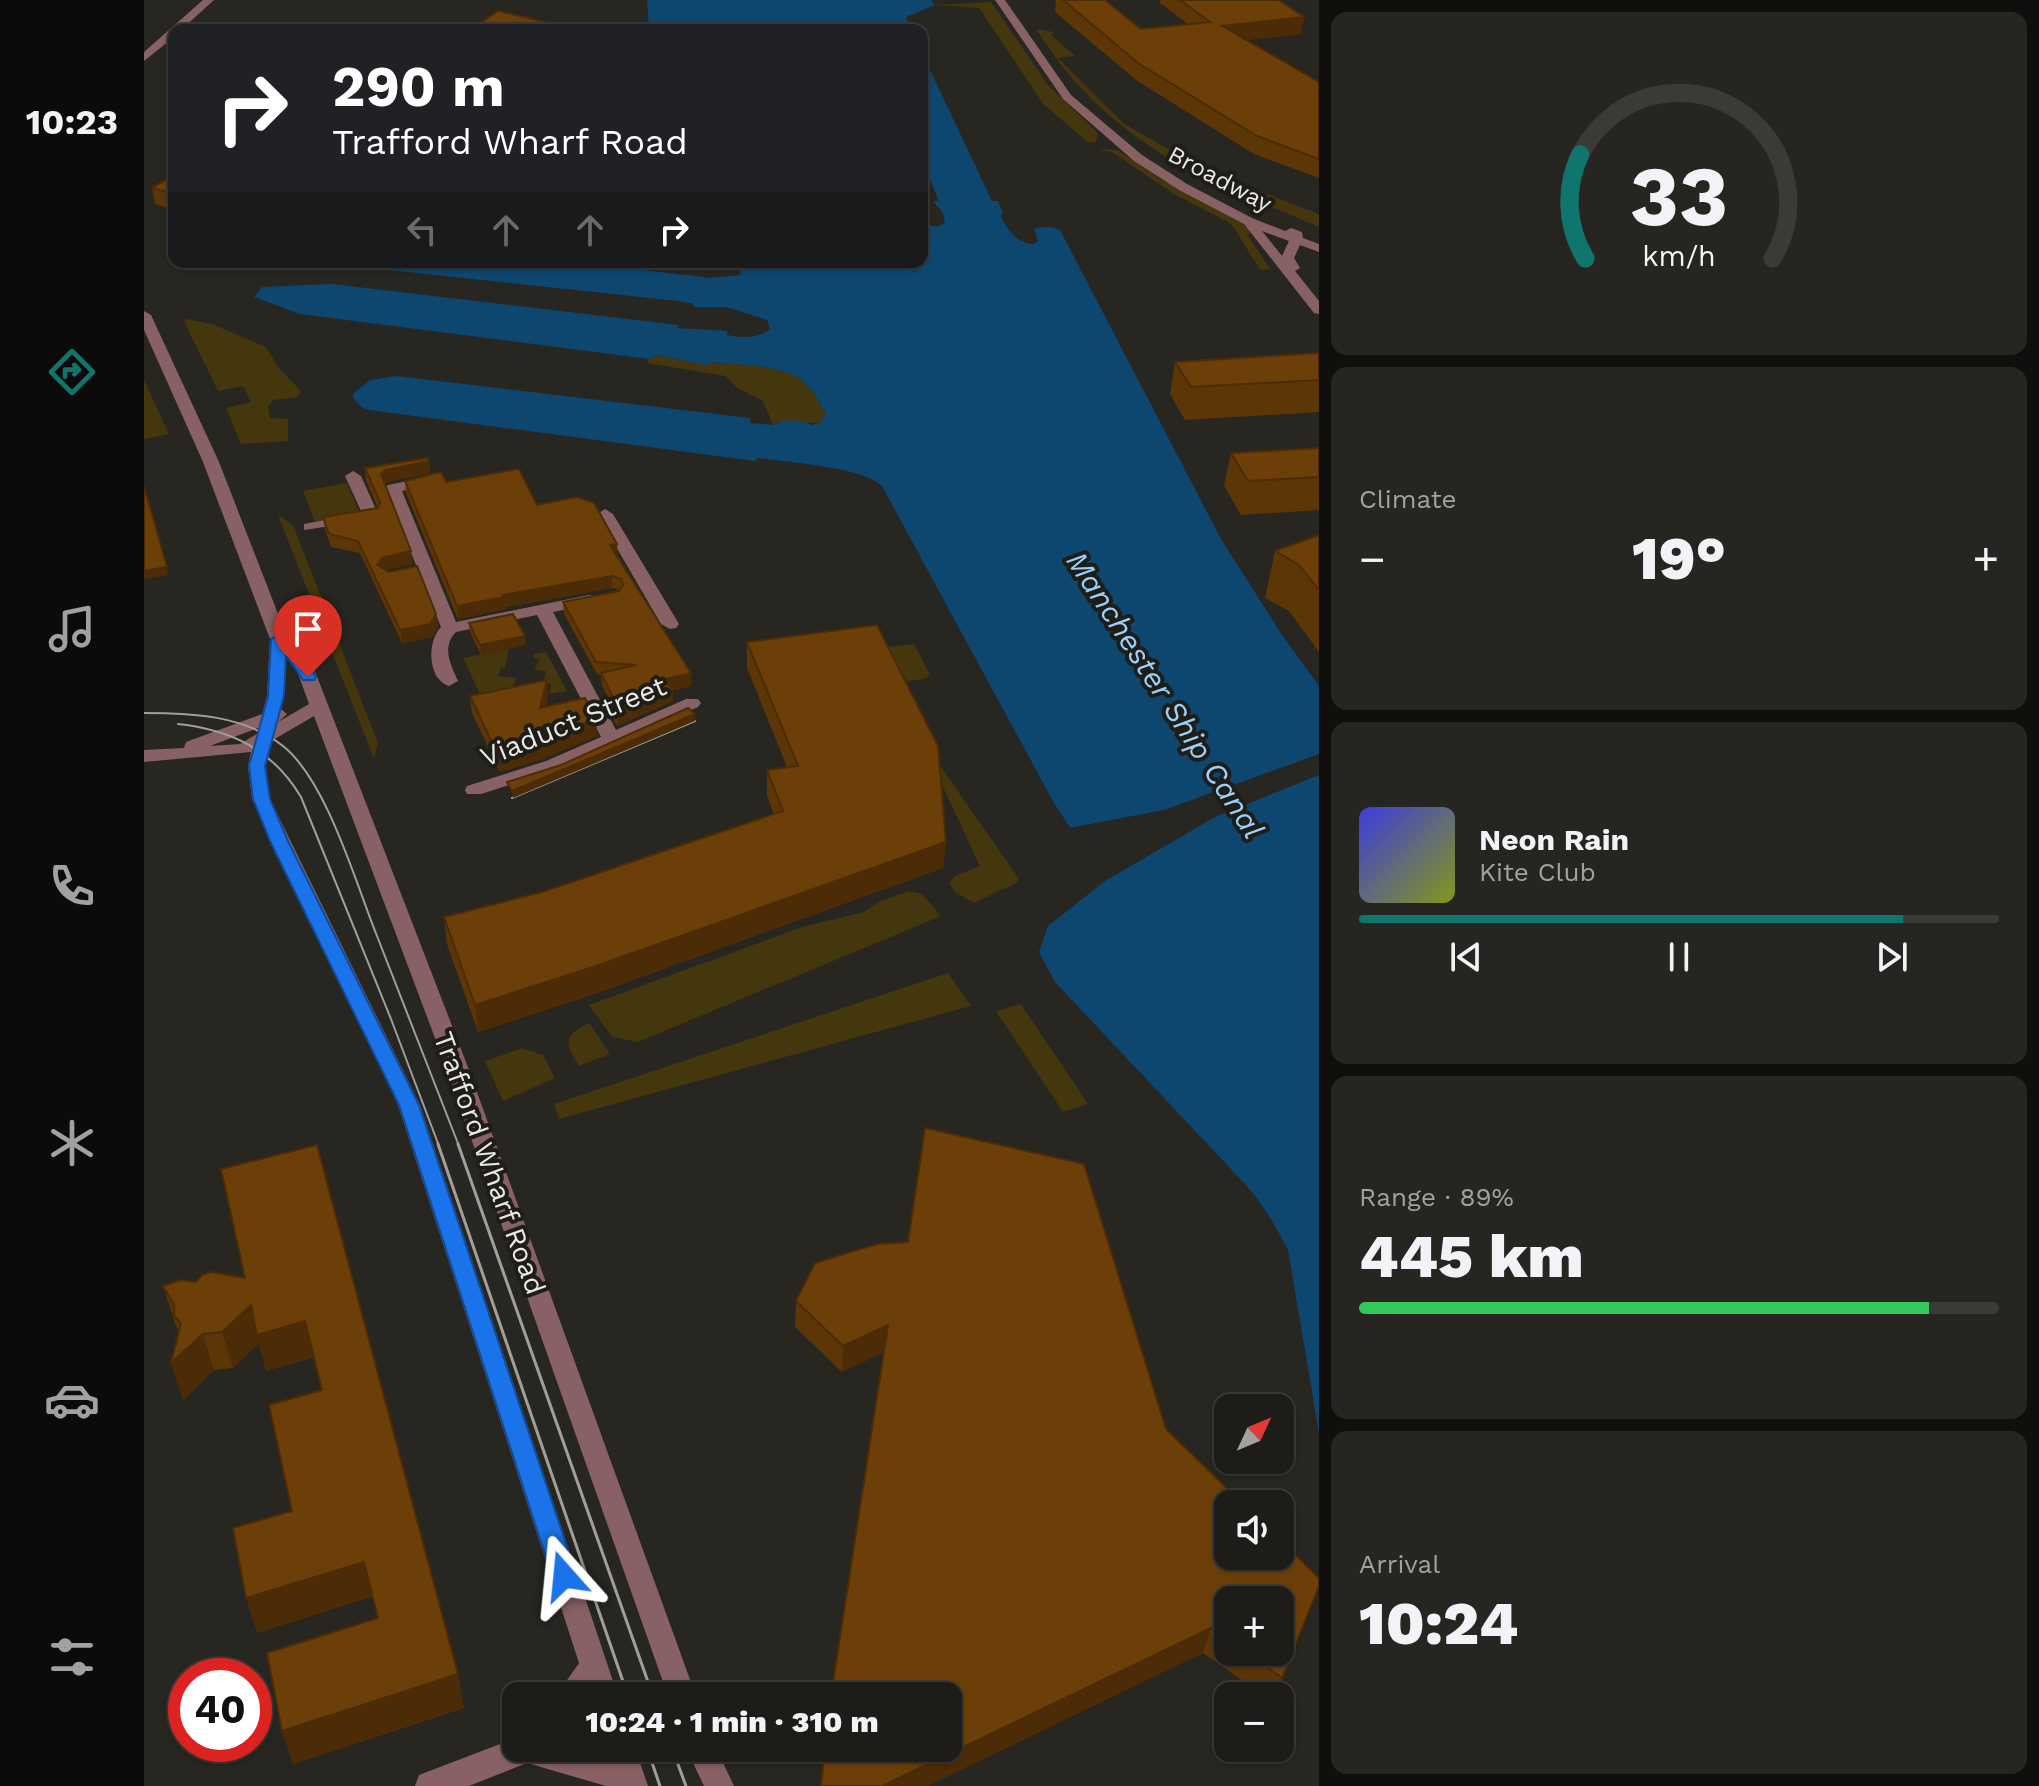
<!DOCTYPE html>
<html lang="en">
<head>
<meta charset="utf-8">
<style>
  body { margin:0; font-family:"Work Sans",sans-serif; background:#262521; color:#f1f3f6; height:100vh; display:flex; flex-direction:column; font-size:30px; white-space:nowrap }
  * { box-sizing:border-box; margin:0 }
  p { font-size:26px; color:#a1a1a2 }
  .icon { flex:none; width:44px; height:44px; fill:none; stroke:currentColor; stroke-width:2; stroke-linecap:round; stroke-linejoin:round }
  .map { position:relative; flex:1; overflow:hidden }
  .sheet { display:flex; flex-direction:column; gap:12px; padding:12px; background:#100f0d; width:720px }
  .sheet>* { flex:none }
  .guide { position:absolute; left:24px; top:24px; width:760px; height:244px; border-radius:16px; box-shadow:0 2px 6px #0004,0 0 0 2px #3c3a37; background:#202124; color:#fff; overflow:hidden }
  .needle { width:52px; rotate:46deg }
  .controls { position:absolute; left:1070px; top:1394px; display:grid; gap:16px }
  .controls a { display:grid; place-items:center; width:80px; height:80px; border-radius:16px; background:#1e1c18; box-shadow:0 2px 6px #0004,0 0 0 2px #3c3a37; font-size:40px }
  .speed { position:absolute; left:24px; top:1658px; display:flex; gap:16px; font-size:40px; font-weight:700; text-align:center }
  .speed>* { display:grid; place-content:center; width:104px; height:104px; border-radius:50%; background:#1e1c18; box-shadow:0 2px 6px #0004,0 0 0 2px #3c3a37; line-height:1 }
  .speed .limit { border:12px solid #d22; background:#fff; color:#111 }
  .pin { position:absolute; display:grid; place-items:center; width:68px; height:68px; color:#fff; margin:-82px -34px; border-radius:50% 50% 50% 0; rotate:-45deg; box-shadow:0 0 8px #0007 }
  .pin .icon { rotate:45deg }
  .me { position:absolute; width:88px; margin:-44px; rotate:342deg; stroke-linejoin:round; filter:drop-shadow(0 0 6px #0008) }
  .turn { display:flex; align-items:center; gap:28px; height:168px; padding:0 32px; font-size:36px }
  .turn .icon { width:104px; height:104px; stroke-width:2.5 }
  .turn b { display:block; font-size:56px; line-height:68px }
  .lanes { display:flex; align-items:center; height:76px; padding:0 32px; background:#0003; justify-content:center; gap:40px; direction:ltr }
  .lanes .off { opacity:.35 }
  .big { font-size:60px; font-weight:800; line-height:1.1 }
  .sheet .widget { flex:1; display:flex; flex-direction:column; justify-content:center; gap:12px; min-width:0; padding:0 28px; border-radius:16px; background:#262521 }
  .sheet .dial { align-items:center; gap:0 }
  .dial svg { height:208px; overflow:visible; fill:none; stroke:#3c3a37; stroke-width:7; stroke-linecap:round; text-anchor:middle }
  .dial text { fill:#f1f3f6; stroke:none }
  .song { display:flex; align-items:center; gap:24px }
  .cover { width:96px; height:96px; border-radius:12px; background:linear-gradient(135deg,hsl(240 70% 55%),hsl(70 70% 35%)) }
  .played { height:8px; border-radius:4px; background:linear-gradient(90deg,#0f766e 85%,#3c3a37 85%) }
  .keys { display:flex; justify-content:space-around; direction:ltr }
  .heat { display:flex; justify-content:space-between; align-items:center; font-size:44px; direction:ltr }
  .charge { height:12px; border-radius:6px; background:linear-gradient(90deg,#34c759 89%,#3c3a37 0) }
  .trip { position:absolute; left:358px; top:1682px; width:460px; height:80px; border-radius:16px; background:#1e1c18; box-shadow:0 2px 6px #0004,0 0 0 2px #3c3a37; font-weight:800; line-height:80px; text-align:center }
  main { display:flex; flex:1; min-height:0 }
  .tab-bar { display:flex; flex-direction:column; width:144px; justify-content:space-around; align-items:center; background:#0c0b0a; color:#a1a1a2 }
  .tab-bar .icon { width:56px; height:56px }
  .tab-bar .active { color:#0f766e }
  .tab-bar b { font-size:36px; color:#f1f3f6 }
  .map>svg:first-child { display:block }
</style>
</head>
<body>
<main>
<nav class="tab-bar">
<b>10:23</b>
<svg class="icon active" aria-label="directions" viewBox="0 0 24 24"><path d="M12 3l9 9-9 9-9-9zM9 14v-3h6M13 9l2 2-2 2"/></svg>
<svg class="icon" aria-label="music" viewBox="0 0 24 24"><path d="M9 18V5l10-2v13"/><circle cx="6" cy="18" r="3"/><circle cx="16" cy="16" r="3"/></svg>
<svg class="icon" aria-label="phone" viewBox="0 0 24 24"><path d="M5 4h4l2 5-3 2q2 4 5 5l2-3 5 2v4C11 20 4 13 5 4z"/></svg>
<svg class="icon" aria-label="climate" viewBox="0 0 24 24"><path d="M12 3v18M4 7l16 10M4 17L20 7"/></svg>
<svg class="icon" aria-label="car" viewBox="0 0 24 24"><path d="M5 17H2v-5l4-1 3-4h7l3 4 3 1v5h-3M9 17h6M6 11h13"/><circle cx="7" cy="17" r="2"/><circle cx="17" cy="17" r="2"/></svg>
<svg class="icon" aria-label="filters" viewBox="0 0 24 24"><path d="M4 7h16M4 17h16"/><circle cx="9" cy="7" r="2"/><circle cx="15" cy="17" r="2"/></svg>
</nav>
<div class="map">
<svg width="1175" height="1786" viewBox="0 0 1175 1786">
  <rect width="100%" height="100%" fill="#282620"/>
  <g fill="#44360d">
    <path d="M847,2L904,85L954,133L952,142L945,143L900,105L835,8L791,5Z"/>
    <path d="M892,29L910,32L907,35L931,56L914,58L979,123L1046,162L1031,163C968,122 933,93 892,29Z"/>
    <path d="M965,149L975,151L1015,178L1098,223L1109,233L1103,234L1126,269L1116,270L1089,226L1082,221L1030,194L968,152L954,150Z"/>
    <path d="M1070,174L1175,214V227L1060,178Z"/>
    <path d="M42,319L68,324L122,347L134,367L157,391L154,397L129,400L124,407L126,418L144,419V441L97,444L82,408L107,402L99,386L74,391L40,321Z"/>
    <path d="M514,355L562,365L569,362C597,366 645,363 665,387C672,395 677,405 682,414L675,423L633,422L629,425L619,401L595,389L581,376L503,363L505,359Z"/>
    <path d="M0,380L25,434L0,439Z"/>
    <path d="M203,483L216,514L171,522L159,491Z"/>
    <path d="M134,515L149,525L234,743L230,759Z"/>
    <path d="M770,644L786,675L780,679L763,681L743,647Z"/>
    <path d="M365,649L361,668L357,667L354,676L372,678L364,701L342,707L319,658Z"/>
    <path d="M402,652L423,691L405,694L407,684L399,683L402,671L390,670L396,659L389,658L390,654Z"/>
    <path d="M783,753L788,754L875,879L872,883L830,903L812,893L805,883L811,876L836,866Z"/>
    <path d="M764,891L778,894L797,916L494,1042L468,1037L445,1005L658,927L720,912L735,902Z"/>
    <path d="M804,973L827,1006L415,1119L410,1104Z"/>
    <path d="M877,1004L944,1104L919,1112L852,1011Z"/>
    <path d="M445,1023L466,1054L435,1066C421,1043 418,1036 445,1023Z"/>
    <path d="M378,1048L399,1055L411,1078L359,1101L341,1061Z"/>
  </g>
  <g fill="#0d4770">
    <path d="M503,0H787L791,5L762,17L768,30H723L718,22H700L702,30H505Z"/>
    <path d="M778,53L848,201H854L859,214L856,215C864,229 871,243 889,244L894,241L890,228L907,227L916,230L1077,539L1138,635L1175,686V1433L1144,1250C1132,1226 1119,1204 1101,1184L911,982L895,952L904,926L961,881L910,803L738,486C718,467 643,462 614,458L611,461L225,410L217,407L209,398L210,393L226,380L253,376L606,418V423L629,425C638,419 658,419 667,425L675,423L682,414C677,405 672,395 665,387C645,363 597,366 569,362L562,365L514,355L505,359L156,314L110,297L118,287L188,284L534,325L533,328L583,331V335C598,338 613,339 626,329L623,320L583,307H549L550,304L534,301L171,262H431L567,278L597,275L593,262H778V223L792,227L801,223L799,213L789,201H795L778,161Z"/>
  </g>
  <path fill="#282620" d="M1175,754V775L1073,816L961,881L925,828L1020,810Z"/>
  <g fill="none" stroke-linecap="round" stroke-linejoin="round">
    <g fill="#876163" fill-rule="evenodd">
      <path d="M59,0H70L37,30H30V37L0,61V52Z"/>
      <path d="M851,0H861L927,95L998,155L1043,184L1108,218L1141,231L1147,228L1158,232L1159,238L1175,244V252L1156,245L1150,258L1156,268L1151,271L1175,301V314L1170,313L1100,224L1035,190L990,161L919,99ZM1118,231L1145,241L1138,256Z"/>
      <path d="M0,311L7,315L75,462L143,637L169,666L322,1062L552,1696H524L300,1062L170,716L129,740L122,766L126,799L276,1105L474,1696H412L435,1663L254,1105L108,799L104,766L107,752L0,762V750L40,748L42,742L118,714L123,696L126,639L59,462L0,330ZM143,658L152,668L165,704L134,722L143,714L137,709ZM114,728L113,734L96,744L66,746Z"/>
      <path d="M209,471L217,476L235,516L233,519L160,530V524L218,513L201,476Z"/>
      <path d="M288,476L293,478V484L258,491L312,622L445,595L451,596L453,600L451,604L409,612L472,730L542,699H554L557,703L554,707L416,769L337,794H323L321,790L323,786L402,761L457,737L393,615L312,632C297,647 307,665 314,681L305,686C283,679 283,641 297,627L241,488L244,485Z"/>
      <path d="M461,509L469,514L535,624L532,628L526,629L517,624L453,514Z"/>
      <path d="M372,1738V1748H432L464,1757L461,1748H491L504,1786H462L383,1763L325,1786H271L275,1775Z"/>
      <path d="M542,1748H572L590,1786H560Z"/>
    </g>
    <g stroke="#a19f9a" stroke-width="2">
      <path d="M0,713C48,713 100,715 139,746C183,781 212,884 233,936C260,1006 288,1076 315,1146"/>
      <path d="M34,724C88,730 129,750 157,797L247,1019L295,1146"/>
      <path d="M368,798L551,721"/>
    </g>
    <g stroke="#a19f9a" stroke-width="3">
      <path d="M294,1144L484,1696"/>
      <path d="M314,1144L509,1696"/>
      <path d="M503,1748L516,1786"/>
      <path d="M528,1748L542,1786"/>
    </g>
  </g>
  <g fill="#5d3607" fill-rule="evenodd">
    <path d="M912,0H961L997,29L1044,24L1016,3V0H1135L1157,34L1102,40L1175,82V178L1110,154L992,80L911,12Z"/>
    <path d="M30,175V210L11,204L8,188Z"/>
    <path d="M1175,353V412L1041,420L1026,394L1031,362Z"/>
    <path d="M1175,448V510L1097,515L1080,486L1087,453Z"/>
    <path d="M285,461L286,473L243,482L241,484L269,564L241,570L292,614L294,627L288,637L258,643L216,553L187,547L181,530L179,517L234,508L222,480L221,468Z"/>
    <path d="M261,481L302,482L393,505L474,556L547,673V686L529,690V701L473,726L465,710L464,698L458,685L457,675L453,674L420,614L419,602L476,590L468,588L362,607V609L314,619L262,493Z"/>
    <path d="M1175,535V652L1145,611L1121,598L1131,551Z"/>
    <path d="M325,623L382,645L337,655L326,632Z"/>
    <path d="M603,642L802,842L799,868L450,994L334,1032L303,944L300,917L398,892L630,814L623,796V770L643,767L603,668Z"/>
    <path d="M403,680L404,697L402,706L453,736L401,758L356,772L328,713L326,696Z"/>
    <path d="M173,1145L320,1708L149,1764L234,1618L229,1596L113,1633L148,1511L178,1390L170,1357L122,1371L115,1343L89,1368L70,1370L39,1400L27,1363L35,1331L31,1323L19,1286L52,1282L101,1278Z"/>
    <path d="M652,1301L1022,1429L1175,1586L1132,1696H1120L1059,1653L740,1352L698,1372L651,1327ZM1084,1600L1136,1652H1084Z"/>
  </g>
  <g fill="#4c2c06">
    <path d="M1160,17L1157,34L1075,43L1078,26Z"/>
    <path d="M285,461L286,473L243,482L239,486L237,474L242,470Z"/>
    <path d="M473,544L474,556L467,557L466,545Z"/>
    <path d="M267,551L269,564L239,570L233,565L238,558Z"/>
    <path d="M23,567L24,575L0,579V571Z"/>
    <path d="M468,576V588L362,607V609L314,619L313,606L359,595Z"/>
    <path d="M292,614L294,627L288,637L258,643L256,630Z"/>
    <path d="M381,636L382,645L337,655L336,645Z"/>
    <path d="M547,673V686L529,690V701L473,726V714L518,680Z"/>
    <path d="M403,680L404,697L397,725L396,708Z"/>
    <path d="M551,714V721L369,798L368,791Z"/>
    <path d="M452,718L453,736L401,758L356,772L354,755Z"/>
    <path d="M802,842L799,868L450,994L334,1032L331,1005Z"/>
    <path d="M107,1305L161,1321L170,1357L122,1371L115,1343L89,1368L78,1332Z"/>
    <path d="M744,1325L742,1351L698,1372L699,1346Z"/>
    <path d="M59,1334L70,1370L39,1400L27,1363Z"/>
    <path d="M220,1562L229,1596L113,1633L102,1598Z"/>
    <path d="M1067,1628L1059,1653L784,1786H738Z"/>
    <path d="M314,1674L320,1708L149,1764L138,1731Z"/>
  </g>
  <g fill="#6c3f08" stroke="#4c2c06" stroke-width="2">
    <path d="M919,0H961L997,29L1066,22L1036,0H1135L1160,17L1078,26L1175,82V159L1113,136L994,63Z"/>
    <path d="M354,11L401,22L409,30H326Z"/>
    <path d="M30,175V194L8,188Z"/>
    <path d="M1175,353V380L1047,387L1031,362Z"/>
    <path d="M1175,448V477L1104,481L1087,453Z"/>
    <path d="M283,458L285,461L242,470L237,474L267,551L238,558L233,565L245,572L273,566L292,614L286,624L256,630L214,541L185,534L179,517L234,508L236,502L221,468Z"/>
    <path d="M375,469L393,505L433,497L450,503L473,544L466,545L547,673L518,680L529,689L473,714L464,698L469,697L457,673L492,665L452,662L419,602L475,591L479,585L477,579L468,576L359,595L361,597L313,606L261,481L297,472L302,482Z"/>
    <path d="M0,486L23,567L0,571Z"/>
    <path d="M1175,535V590L1155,565L1131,551Z"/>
    <path d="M369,614L381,636L336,645L325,623Z"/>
    <path d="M733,625L794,746L802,842L449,967L331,1005L300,917L398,892L639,811L623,770L654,766L603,642Z"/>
    <path d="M403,680L396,708L441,698L452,718L400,740L354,755L326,696Z"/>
    <path d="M544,708L551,714L368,791L363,782L417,765Z"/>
    <path d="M781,1128L940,1164L1022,1429L1099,1504H1084V1556H1136V1540L1175,1578V1586L1138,1678L1101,1652H1136V1600H1084V1640L1067,1628L738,1786H677L681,1748H804V1696H687L744,1325L699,1346L652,1301L671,1263L733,1244L764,1242Z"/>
    <path d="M173,1145L314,1674L138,1731L123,1653L234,1618L220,1562L102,1598L89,1528L148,1511L125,1405L178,1390L161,1321L113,1335L107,1305L78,1332L59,1334L27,1363L37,1323L30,1316V1304L19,1286L37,1280L52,1282L58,1275L68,1272L101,1278L77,1169Z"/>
  </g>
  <path fill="#1a73e8" stroke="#114b97" stroke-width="2" d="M135,635L141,636L165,663L172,677L170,680H159L142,656L140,696L121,766L126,799L144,841L275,1105L433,1576L429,1584L420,1587L412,1584L408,1576L255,1105L126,841L109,799L105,766L124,696L127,639Z"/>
  <g text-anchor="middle" stroke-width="8" stroke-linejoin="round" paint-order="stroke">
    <g font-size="24" fill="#ebe9e5" stroke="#1f1d17">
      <text transform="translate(1076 179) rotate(28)" y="8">Broadway</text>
    </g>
    <g font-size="28" fill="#ebe9e5" stroke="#1f1d17">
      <text transform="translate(429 721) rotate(-22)" y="10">Viaduct Street</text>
      <text transform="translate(346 1163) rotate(70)" y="10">Trafford Wharf Road</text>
    </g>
    <g font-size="30" font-style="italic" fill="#9bd0fd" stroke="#1f1d17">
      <text transform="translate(1021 695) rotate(57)" y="10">Manchester Ship Canal</text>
    </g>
  </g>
</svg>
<div class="controls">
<a><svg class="needle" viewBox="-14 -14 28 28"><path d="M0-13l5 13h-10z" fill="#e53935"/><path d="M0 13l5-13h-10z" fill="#a1a1a2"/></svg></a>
<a><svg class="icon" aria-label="sound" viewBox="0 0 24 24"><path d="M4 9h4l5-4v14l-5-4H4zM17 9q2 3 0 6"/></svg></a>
<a>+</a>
<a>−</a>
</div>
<div class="speed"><div class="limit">40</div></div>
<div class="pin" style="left:164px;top:677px;background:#d93025"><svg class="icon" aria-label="arrive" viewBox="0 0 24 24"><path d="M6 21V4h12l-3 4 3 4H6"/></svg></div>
<svg class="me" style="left:420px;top:1576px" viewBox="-20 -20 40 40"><path d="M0-17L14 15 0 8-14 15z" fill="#1a73e8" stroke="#fff" stroke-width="4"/></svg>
<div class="trip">10:24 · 1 min · 310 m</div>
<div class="guide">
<div class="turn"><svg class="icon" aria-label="right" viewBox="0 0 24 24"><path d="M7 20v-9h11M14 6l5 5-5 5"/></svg><div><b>290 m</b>Trafford Wharf Road</div></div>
<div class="lanes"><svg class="icon off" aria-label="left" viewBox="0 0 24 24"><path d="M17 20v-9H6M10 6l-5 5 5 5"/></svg><svg class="icon off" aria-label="ahead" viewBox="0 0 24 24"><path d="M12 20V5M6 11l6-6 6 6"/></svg><svg class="icon off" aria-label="ahead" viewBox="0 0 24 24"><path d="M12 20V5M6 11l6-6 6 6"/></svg><svg class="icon" aria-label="right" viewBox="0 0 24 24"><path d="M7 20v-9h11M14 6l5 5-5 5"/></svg></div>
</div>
</div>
<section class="sheet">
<div class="widget dial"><svg viewBox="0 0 100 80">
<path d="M14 69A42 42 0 1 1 86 69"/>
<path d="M14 69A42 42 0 0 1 12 29" stroke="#0f766e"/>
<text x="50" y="56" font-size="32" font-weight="700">33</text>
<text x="50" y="72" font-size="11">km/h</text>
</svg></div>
<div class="widget"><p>Climate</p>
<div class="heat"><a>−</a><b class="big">19°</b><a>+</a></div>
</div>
<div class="widget">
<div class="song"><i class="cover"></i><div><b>Neon Rain</b><p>Kite Club</p></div></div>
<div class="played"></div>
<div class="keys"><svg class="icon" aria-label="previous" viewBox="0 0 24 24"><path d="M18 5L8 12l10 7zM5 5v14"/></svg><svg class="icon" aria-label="pause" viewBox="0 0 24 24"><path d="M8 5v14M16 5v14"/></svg><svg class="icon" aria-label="next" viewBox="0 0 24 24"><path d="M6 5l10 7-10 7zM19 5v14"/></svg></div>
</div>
<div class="widget"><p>Range · 89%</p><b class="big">445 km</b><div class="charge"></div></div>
<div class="widget"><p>Arrival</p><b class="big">10:24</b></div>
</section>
</main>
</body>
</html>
